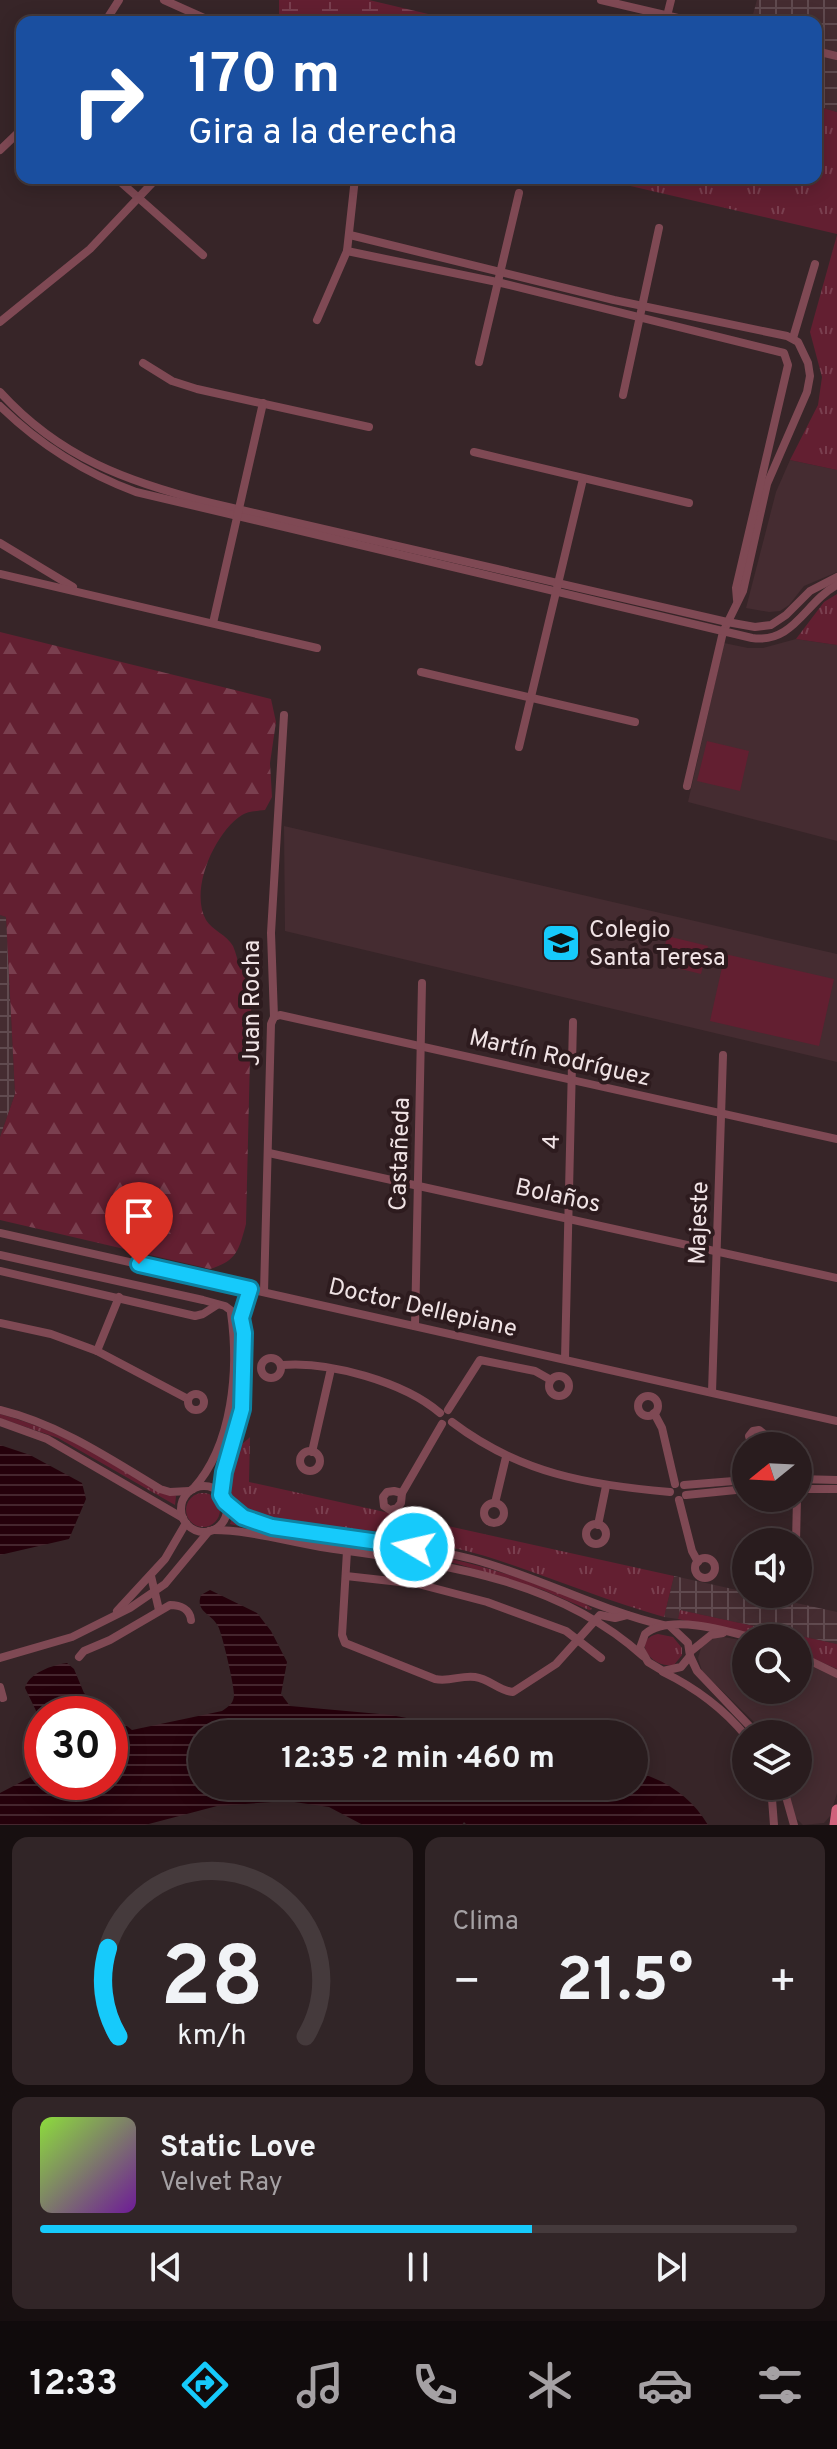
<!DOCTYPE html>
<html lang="es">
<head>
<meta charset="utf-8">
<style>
  body { margin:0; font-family:Overpass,sans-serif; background:#312527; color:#f1f3f6; height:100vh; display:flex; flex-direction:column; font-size:30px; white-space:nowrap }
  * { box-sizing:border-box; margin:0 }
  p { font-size:26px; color:#a5a1a4 }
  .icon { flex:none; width:44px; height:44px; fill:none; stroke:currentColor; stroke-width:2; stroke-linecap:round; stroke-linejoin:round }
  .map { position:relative; height:1825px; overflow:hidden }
  .sheet { display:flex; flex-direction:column; gap:12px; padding:12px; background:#170f10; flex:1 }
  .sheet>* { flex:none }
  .hud { position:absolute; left:16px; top:16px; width:806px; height:168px; border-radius:16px; box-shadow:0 4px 20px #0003,0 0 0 2px #453a3c; background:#1a4fa0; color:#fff; overflow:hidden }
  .needle { width:52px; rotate:252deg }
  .fabs { position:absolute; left:732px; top:1432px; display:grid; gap:16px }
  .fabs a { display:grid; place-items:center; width:80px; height:80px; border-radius:50%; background:#291c1e; box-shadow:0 4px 20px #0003,0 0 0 2px #453a3c; font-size:40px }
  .speed { position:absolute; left:24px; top:1696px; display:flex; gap:16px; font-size:40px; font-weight:700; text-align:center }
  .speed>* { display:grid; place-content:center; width:104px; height:104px; border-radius:50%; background:#291c1e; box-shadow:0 4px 20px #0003,0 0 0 2px #453a3c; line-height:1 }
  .speed .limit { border:12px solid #d22; background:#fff; color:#111 }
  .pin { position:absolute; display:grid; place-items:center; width:68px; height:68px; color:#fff; margin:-82px -34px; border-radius:50% 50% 50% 0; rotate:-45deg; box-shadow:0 0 8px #0007 }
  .pin .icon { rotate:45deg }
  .me { position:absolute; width:88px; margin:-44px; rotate:279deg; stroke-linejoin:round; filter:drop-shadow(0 0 6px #0008) }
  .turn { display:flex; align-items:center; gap:28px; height:168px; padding:0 40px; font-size:36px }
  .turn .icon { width:104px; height:104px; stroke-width:2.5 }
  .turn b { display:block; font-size:56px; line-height:68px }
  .big { font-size:60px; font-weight:700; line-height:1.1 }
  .sheet .tile { flex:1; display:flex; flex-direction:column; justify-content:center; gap:12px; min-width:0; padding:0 28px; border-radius:16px; background:#312527 }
  .sheet .dial { align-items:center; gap:0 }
  .dial svg { height:208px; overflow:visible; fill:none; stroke:#453a3c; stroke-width:7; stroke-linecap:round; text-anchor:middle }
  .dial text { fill:#f1f3f6; stroke:none }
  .song { display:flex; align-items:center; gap:24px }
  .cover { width:96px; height:96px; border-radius:12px; background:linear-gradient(135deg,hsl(90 70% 55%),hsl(280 70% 35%)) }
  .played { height:8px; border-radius:4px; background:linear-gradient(90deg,#16cafb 65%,#453a3c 65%) }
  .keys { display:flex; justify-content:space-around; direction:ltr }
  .heat { display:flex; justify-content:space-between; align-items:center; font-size:44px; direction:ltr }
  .sheet .tiles { flex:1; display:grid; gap:12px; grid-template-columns:1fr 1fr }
  .tile:last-child { grid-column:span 2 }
  .trip { position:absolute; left:188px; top:1720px; width:460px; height:80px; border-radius:40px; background:#291c1e; box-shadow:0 4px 20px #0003,0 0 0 2px #453a3c; font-weight:700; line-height:80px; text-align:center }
  .dock { display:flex; height:128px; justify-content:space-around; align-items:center; background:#100b0c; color:#a5a1a4 }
  .dock .icon { width:56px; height:56px }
  .dock .selected { color:#16cafb }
  .dock b { font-size:36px; color:#f1f3f6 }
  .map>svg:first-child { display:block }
</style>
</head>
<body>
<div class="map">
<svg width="837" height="1825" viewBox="0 0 837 1825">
  <defs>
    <pattern id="industrial-grid" width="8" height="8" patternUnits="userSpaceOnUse" patternTransform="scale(2)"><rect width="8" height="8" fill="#452c31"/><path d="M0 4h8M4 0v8" fill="none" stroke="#604a4f"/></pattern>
    <pattern id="grass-tufts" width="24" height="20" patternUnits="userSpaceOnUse" patternTransform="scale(2)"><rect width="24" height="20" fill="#631f31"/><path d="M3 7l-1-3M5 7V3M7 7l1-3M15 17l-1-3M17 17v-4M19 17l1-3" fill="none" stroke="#7a3f4f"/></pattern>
    <pattern id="forest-firs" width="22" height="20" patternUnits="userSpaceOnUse" patternTransform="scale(2)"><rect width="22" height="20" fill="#631f31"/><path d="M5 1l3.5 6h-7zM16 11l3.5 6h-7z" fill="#7a3f4f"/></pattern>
    <pattern id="wetland-marsh" width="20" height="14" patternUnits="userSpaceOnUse" patternTransform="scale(2)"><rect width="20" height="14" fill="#631f31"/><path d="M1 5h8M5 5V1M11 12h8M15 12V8" fill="none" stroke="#7a3f4f"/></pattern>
    <pattern id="water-rules" width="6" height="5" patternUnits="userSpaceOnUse" patternTransform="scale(2)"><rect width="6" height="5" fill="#25010b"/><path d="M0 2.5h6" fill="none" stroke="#45262e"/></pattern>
  </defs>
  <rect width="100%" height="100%" fill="#372528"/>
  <g fill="#452c31">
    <path d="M790,460L837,470V572L804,586L789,605L780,611L769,612L746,608L776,492Z"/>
    <path d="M796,639L837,645V841L688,802L724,643L748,648H763Z"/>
    <path d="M284,826L837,954V1062L285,931Z"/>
    <path d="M718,1636L746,1641V1690H798V1660L837,1678V1793L830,1816L824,1823L803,1825L793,1815L787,1786H798V1734H763L755,1723L702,1671L698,1658L702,1645Z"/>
  </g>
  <g fill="url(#industrial-grid)">
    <path d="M757,0H837V112L816,106V22H751Z"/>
    <path d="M0,915L6,917L15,1094L0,1137Z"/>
    <path d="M674,1576L837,1612V1644L680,1610L678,1619L664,1617Z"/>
  </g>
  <g fill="url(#grass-tufts)">
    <path d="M816,106L837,112V234L596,178H816Z"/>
    <path d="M837,235V470L790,460L818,405L822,377L810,332Z"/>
    <path d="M837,594V645L796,639L824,602Z"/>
    <path d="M0,1414C63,1431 119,1466 176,1496L175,1505L58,1438L0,1418Z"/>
    <path d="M250,1437L249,1482L674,1576L664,1617C603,1600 545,1575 485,1556C434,1541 381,1536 328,1530C304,1527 260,1524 240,1509C223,1496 223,1472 233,1454C236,1448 245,1442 250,1437Z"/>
    <circle cx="203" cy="1510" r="17"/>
    <path d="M233,1515L261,1527C358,1542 456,1552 549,1589C563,1594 582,1599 592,1609L589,1610L543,1590L458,1564L388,1550L288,1537L230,1524Z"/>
    <path d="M680,1610L837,1644V1669L798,1652V1638H760L678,1619Z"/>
    <path d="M658,1634L673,1637L682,1648V1655L674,1665C652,1669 630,1640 658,1634Z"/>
  </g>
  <path fill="url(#forest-firs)" d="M0,632L271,699L276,722L270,763L272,797L265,810C258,811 248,811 242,815C215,832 189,890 206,920C212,930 227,935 233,946C236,953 238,962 240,969L252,974L246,1224C239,1250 237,1261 210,1269L0,1220V1137L15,1094L6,917L0,915Z"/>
  <path fill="url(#wetland-marsh)" d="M279,0H369L462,22H279Z"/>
  <g fill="#631f31">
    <path d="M707,741L749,751L740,791L697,781Z"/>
    <path d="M667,936L708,946L701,974L661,964Z"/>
    <path d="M725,954L834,979L819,1046L710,1021Z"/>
  </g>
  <g fill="url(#water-rules)">
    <path d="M0,1445L30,1455L82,1483L86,1499L69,1539L0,1555Z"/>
    <path d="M210,1590L257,1613L271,1631L287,1662L281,1694L290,1706L391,1715L490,1734H202V1786H634V1771C665,1780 691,1796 708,1825H467L464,1822L462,1825H363L329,1807L287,1801L217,1806L145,1825H0V1793L42,1771V1782H110V1714H42V1723L25,1688C29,1673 52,1665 67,1663L74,1669L84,1693L132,1730L222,1711C228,1707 233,1704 234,1696C235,1688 222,1633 218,1626C211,1613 195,1612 201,1595Z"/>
  </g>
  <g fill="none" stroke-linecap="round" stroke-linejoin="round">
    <g stroke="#7f4954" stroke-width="8">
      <path d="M164,0L213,22"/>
      <path d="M601,0L695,22"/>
      <path d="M667,16L671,0"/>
      <path d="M105,22L119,0"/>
      <path d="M816,51L837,56"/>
      <path d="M0,150L22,129"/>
      <path d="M116,178L203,255"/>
      <path d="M350,235L614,300L787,336L798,342L808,363L810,376L807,392L767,484L743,591L723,632L687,786"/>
      <path d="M347,251L497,282L784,353L788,365L736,588L737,600"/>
      <path d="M317,320L347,251L355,178"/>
      <path d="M0,322L90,249L157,178"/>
      <path d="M793,338L815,264"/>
      <path d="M479,362L519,193"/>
      <path d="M143,363L172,381L197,389L369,427"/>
      <path d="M0,392C60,458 128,482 211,503L727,622L755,627L771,625L786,615L810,591L837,577"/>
      <path d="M623,395L659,228"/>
      <path d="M0,406C40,445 85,473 136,492L752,638C794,644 805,602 837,585"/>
      <path d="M474,452L689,503"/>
      <path d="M0,543L73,587"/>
      <path d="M0,574L317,648"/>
      <path d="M213,623L263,403"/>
      <path d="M421,672L635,722"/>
      <path d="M519,747L583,479"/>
      <path d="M274,1017L280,1015L837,1139"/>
      <path d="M269,1153L837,1278"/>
      <path d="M0,1233L837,1421"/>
      <path d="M0,1255L203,1300L225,1306L241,1318C247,1334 244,1405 240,1423C235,1447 220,1469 221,1495"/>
      <path d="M0,1271L195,1316L203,1314L217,1305"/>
      <path d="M264,1292L271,1024L274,1017L271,933L284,715"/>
      <path d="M241,1318L250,1289"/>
      <path d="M0,1323L51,1334L97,1351L188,1399"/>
      <path d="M415,1326L422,983"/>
      <path d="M97,1351L119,1297"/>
      <circle cx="271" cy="1368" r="10"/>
      <path d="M565,1359L573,1022"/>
      <path d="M282,1365C329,1361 404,1382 440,1413"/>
      <circle cx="559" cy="1386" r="10"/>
      <path d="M712,1392L723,1055"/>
      <circle cx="196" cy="1402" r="8"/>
      <circle cx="648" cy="1406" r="10"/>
      <path d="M0,1410C58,1424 109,1458 160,1489L170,1492L189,1491"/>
      <path d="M448,1410L480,1360L535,1371L551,1380"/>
      <path d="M654,1413L662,1428L675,1484"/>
      <path d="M0,1422L47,1439L183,1518"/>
      <path d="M452,1422C519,1473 588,1485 670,1492"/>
      <path d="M752,1446L749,1436L753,1431L759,1430L768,1437L765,1446"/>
      <circle cx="310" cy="1461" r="10"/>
      <path d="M312,1452L331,1369"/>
      <path d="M798,1479L837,1480"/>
      <path d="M684,1485L746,1480"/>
      <circle cx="204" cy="1509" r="23"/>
      <path d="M193,1489C233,1445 239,1369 231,1313"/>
      <path d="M798,1489H837"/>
      <path d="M394,1491L402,1493L401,1503L397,1508L390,1510L384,1506L383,1497L387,1492Z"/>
      <path d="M402,1493L442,1424"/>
      <path d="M686,1495L746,1489"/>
      <path d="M679,1500L692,1551L698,1562"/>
      <path d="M225,1502L243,1517L260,1524C328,1543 402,1541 472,1559C537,1576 598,1610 663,1625"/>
      <path d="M495,1503L506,1457"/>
      <circle cx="494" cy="1513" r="10"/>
      <circle cx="596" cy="1534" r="10"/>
      <path d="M598,1525L606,1486"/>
      <path d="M213,1530C249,1530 285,1541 321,1547C436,1564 553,1575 643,1656"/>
      <path d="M796,1542L797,1498"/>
      <path d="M347,1551L342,1635L345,1643L435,1679C450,1682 461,1675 475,1677C490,1679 499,1691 513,1692L556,1664L600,1615L615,1618L627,1615"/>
      <circle cx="705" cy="1568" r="10"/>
      <path d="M151,1576L159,1610"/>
      <path d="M346,1576L418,1584L487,1602L566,1631L601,1658"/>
      <path d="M783,1594H791"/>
      <path d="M117,1611L165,1559L186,1523"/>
      <path d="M670,1626L688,1643L690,1656L681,1667L663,1671L648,1662L640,1648L645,1634C668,1614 725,1630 753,1638"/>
      <path d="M690,1652L711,1635L723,1633"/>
      <path d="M798,1655L837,1674"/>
      <path d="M690,1656L697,1671L757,1734"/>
      <path d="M79,1657L84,1651L110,1640L170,1605C180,1605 190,1609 191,1620"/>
      <path d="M0,1658L72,1637L130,1608L165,1584L209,1531"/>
      <path d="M663,1672C696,1688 723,1708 746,1736"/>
      <path d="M0,1687L3,1698"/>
      <path d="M771,1786L774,1825"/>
      <path d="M783,1786L794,1825"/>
    </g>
    <path stroke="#d1627c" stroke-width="11" d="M835,1825L837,1810"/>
  </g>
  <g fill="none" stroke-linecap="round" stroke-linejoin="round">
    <defs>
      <path id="route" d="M139,1264L250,1289L241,1318L244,1333L242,1409L224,1472L221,1495L225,1502L243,1517L272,1527L414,1547"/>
    </defs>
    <use href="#route" stroke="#0e83a3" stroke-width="20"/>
    <use href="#route" stroke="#16cafb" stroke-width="14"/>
  </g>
  <defs>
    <symbol id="school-square" viewBox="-11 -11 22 22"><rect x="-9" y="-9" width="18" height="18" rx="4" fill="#16cafb" stroke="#2d1b1e"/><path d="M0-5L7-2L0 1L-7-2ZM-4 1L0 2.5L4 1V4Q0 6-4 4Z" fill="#111"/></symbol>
  </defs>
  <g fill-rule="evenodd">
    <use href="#school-square" x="539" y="921" width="44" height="44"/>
  </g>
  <g text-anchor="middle" stroke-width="8" stroke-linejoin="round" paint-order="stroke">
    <g font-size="24" fill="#f0e3e5" stroke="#2d1b1e" text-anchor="start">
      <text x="589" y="937">Colegio<tspan x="589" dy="28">Santa Teresa</tspan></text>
    </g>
    <g font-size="24" fill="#f0e3e5" stroke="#2d1b1e">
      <text transform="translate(251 1003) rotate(-90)" y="8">Juan Rocha</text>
      <text transform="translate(560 1057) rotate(13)" y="8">Martín Rodríguez</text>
      <text transform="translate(551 1142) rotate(-89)" y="8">4</text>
      <text transform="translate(399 1154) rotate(-88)" y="8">Castañeda</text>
      <text transform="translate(558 1195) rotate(12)" y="8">Bolaños</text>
      <text transform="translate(698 1223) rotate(-88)" y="8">Majeste</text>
      <text transform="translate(423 1307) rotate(13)" y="8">Doctor Dellepiane</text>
    </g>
  </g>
</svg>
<div class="fabs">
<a><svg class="needle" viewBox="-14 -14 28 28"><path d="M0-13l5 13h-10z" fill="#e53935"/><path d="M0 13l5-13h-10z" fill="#a5a1a4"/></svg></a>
<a><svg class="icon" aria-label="sound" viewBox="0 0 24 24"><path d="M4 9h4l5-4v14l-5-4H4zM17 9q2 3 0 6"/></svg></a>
<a><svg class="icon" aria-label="search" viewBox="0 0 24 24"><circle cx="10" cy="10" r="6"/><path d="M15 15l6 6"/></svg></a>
<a><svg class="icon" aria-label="layers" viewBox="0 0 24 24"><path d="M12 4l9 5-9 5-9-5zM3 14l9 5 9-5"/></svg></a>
</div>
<div class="speed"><div class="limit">30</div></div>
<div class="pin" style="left:139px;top:1264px;background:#d93025"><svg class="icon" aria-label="arrive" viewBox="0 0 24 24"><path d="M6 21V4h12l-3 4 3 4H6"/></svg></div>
<svg class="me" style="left:414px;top:1547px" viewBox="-20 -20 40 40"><circle r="17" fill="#16cafb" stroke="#fff" stroke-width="3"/><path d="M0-11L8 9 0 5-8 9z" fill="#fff"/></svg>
<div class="trip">12:35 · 2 min · 460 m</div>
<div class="hud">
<div class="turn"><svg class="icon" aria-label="right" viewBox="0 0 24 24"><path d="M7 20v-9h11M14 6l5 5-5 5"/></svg><div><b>170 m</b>Gira a la derecha</div></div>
</div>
</div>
<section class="sheet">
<div class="tiles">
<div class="tile dial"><svg viewBox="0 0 100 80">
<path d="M14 69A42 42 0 1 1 86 69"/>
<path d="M14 69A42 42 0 0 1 10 35" stroke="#16cafb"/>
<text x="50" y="56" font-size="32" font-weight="700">28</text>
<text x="50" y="72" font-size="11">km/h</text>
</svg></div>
<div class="tile"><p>Clima</p>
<div class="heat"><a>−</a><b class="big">21.5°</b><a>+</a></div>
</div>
<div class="tile">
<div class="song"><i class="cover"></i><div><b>Static Love</b><p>Velvet Ray</p></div></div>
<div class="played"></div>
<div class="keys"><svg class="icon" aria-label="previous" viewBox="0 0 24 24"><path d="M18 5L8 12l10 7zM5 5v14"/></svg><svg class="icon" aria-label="pause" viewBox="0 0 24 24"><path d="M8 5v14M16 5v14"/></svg><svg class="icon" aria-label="next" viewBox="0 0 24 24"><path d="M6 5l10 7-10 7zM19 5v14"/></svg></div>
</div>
</div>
</section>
<nav class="dock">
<b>12:33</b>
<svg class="icon selected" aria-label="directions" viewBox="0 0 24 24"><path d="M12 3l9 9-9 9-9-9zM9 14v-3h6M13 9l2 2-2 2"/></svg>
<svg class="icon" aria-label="music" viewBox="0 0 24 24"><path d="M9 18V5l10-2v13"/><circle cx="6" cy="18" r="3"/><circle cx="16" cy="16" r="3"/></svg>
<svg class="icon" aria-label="phone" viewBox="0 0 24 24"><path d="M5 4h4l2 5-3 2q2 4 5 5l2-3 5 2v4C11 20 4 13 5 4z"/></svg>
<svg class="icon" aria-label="climate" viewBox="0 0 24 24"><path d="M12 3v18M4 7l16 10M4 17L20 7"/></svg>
<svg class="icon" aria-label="car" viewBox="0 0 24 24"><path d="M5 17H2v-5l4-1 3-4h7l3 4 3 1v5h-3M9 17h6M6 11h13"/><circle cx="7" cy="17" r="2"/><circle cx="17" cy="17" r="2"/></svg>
<svg class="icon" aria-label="filters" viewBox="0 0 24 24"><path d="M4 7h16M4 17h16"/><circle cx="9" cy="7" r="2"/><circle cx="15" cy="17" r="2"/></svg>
</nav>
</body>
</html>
